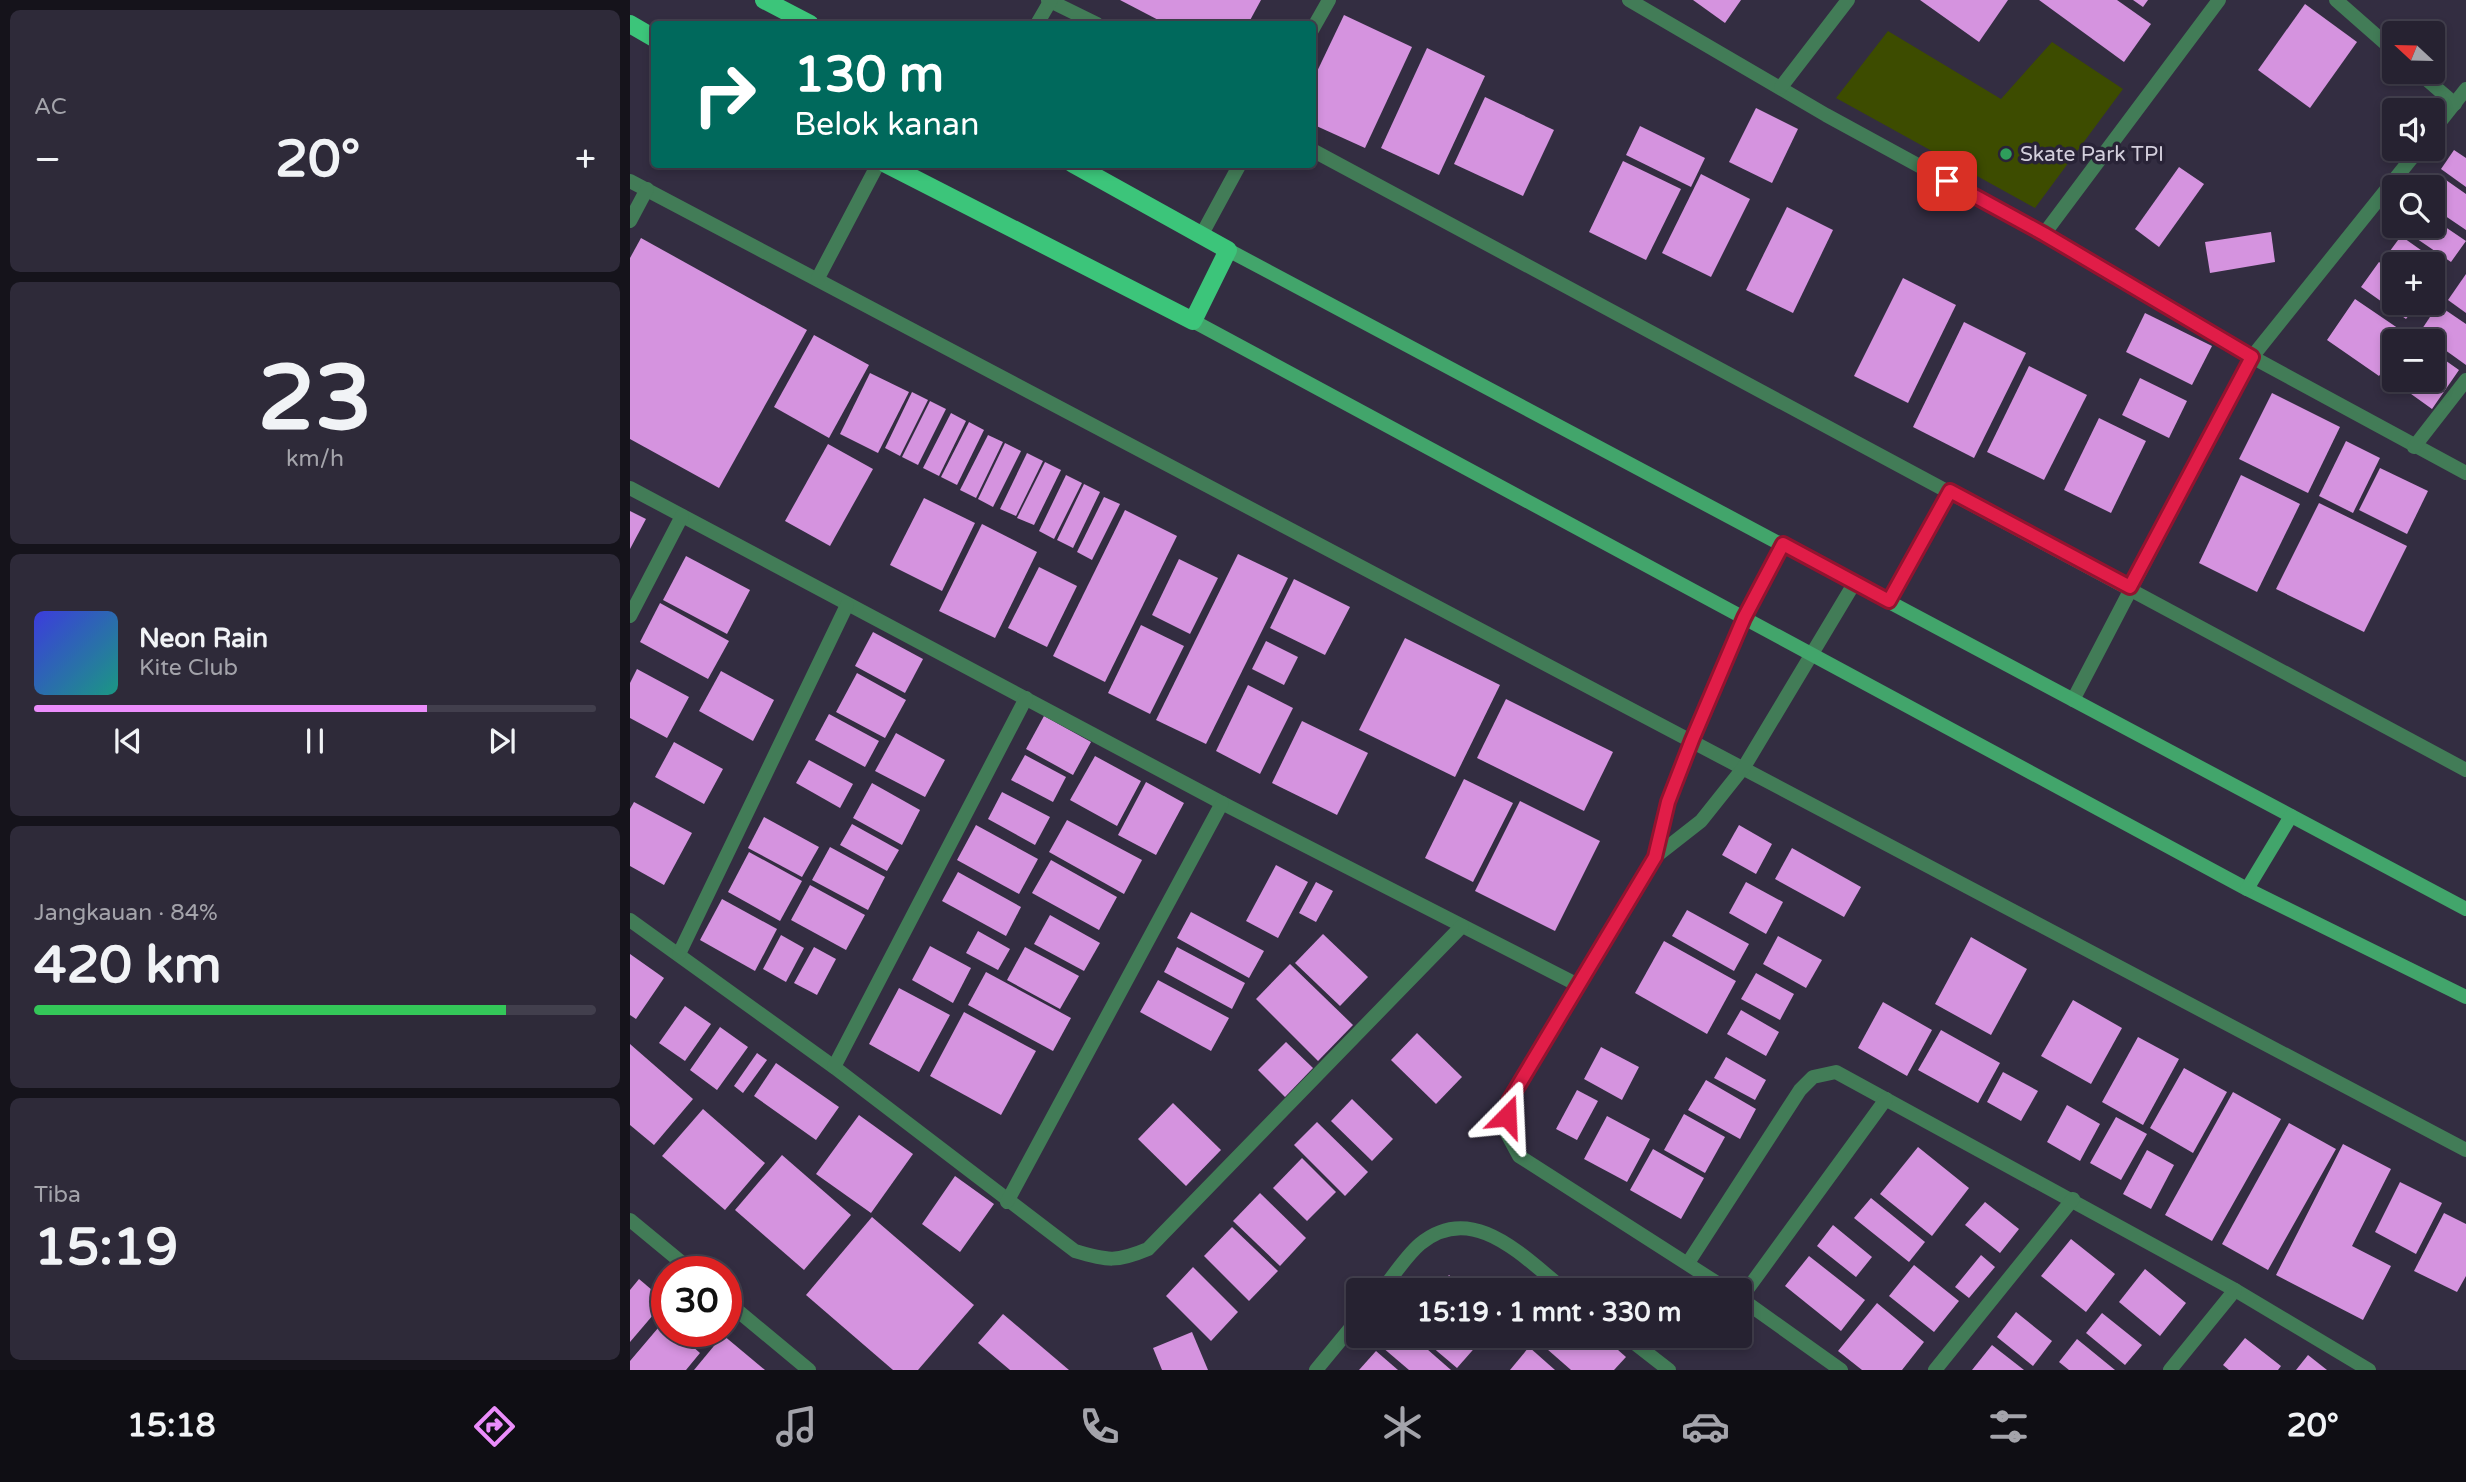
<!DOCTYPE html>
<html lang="id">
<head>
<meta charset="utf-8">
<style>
  body { margin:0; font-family:"Varela Round",sans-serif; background:#2e2a39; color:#f1f3f6; height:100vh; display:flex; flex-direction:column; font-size:26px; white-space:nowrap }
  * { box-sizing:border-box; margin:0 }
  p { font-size:23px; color:#a4a4ab }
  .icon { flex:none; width:38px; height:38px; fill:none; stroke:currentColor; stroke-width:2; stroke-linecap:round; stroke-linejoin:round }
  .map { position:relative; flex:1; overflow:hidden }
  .panel { display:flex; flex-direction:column; gap:10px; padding:10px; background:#15131b; width:630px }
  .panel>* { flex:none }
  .banner { position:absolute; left:21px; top:21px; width:665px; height:147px; border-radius:7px; box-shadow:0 4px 10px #0003,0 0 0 2px #423f4d; background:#00695c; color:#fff; overflow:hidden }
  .needle { width:46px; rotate:292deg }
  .fabs { position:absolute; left:1752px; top:21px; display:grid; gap:14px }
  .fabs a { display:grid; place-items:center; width:63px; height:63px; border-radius:7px; background:#262231; box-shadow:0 4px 10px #0003,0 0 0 2px #423f4d; font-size:35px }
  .speed { position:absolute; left:21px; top:1256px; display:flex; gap:14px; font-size:35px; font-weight:700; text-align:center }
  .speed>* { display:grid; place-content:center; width:91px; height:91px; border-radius:50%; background:#262231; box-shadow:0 4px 10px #0003,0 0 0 2px #423f4d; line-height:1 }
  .speed .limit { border:10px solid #d22; background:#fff; color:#111 }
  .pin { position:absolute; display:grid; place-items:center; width:60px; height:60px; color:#fff; margin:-30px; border-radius:14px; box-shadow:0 4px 10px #0006 }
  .me { position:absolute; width:77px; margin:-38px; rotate:21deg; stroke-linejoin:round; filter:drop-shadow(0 0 5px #0008) }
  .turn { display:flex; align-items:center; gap:24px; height:147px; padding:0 28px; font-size:32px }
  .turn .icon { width:91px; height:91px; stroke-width:2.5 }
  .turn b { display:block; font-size:49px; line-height:60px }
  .big { font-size:52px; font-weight:700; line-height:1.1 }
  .panel .widget { flex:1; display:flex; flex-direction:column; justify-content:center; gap:10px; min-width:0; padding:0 24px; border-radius:10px; background:#2e2a39 }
  .panel .dial { align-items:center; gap:0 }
  .dial b { font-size:91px; line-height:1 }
  .song { display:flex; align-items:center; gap:21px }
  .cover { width:84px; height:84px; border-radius:10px; background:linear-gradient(135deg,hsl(240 70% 55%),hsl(170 70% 35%)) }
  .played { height:7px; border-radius:4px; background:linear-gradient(90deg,#eb8dfb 70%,#423f4d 70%) }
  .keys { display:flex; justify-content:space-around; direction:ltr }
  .heat { display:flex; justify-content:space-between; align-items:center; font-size:38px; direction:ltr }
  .charge { height:10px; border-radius:5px; background:linear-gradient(90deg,#34c759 84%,#423f4d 0) }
  .trip { position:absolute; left:716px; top:1278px; width:406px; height:70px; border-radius:7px; background:#262231; box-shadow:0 4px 10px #0003,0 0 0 2px #423f4d; font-weight:700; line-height:70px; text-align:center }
  .tab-bar { display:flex; height:112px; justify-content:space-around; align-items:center; background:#0f0e14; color:#a4a4ab }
  .tab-bar .icon { width:49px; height:49px }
  .tab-bar .current { color:#eb8dfb }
  .tab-bar b { font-size:32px; color:#f1f3f6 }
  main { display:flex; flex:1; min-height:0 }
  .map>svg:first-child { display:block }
</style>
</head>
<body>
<main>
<section class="panel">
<div class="widget"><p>AC</p>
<div class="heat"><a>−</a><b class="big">20°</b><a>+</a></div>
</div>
<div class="widget dial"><b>23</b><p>km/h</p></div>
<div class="widget">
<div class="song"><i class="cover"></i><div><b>Neon Rain</b><p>Kite Club</p></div></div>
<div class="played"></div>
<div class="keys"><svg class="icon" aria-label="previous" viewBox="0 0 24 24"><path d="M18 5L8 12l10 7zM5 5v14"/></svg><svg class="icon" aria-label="pause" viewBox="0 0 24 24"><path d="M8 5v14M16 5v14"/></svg><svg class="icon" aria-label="next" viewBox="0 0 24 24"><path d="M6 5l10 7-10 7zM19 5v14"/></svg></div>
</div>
<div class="widget"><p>Jangkauan · 84%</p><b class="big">420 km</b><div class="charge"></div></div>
<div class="widget"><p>Tiba</p><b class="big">15:19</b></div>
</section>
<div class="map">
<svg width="1836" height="1370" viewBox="0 0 1836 1370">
  <rect width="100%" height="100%" fill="#332d41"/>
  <path fill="#3d4c00" d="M1258,31L1371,99L1422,42L1493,89L1405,208L1206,98Z"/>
  <g fill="#d593df">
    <path d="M490,0H631L618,24H536Z"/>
    <path d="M1063,0H1111L1095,23Z"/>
    <path d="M1290,0H1378L1349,42Z"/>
    <path d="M1409,0H1487L1521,24L1494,62Z"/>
    <path d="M1503,0H1518L1513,7Z"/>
    <path d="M1675,4L1727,42L1680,108L1628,70Z"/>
    <path d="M714,15L782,47L735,148L682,124V82Z"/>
    <path d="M797,48L855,76L809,175L751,148Z"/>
    <path d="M855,97L924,130L893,196L824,164Z"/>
    <path d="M1126,108L1168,129L1142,183L1099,162Z"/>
    <path d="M1010,126L1075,158L1061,187L996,155Z"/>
    <path d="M1824,150L1836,158V187L1811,169Z"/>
    <path d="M993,161L1051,189L1016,260L959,232Z"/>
    <path d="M1549,167L1574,184L1529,247L1505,229Z"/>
    <path d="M1806,173L1836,194V230L1802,207V187H1796Z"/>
    <path d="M1071,174L1120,199L1081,277L1032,253Z"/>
    <path d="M1157,207L1203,230L1163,313L1116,290Z"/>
    <path d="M1802,218L1836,241L1821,262L1774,230L1776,226H1802Z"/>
    <path d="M1641,232L1645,262L1580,273L1575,242Z"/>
    <path d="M1771,236L1815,267L1802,285V264H1770L1757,255Z"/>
    <path d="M11,238L177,330L89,488L0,439V258Z"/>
    <path d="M1749,262L1764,273V303H1788L1776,319L1731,287Z"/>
    <path d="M1836,274V313L1818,300Z"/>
    <path d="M1273,278L1326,305L1278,403L1224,376Z"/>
    <path d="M1725,299L1778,335L1773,341H1764V355L1749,376L1697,340Z"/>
    <path d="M1808,305L1836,324V365L1790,332Z"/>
    <path d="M1515,313L1582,346L1562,385L1496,352Z"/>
    <path d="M1334,322L1396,353L1344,458L1283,427Z"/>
    <path d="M184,335L239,365L199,438L144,407Z"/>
    <path d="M1802,351L1829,370L1802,409L1756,376L1764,365V380H1802Z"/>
    <path d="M1399,366L1457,395L1414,480L1357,452Z"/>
    <path d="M240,373L279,392L248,453L210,434Z"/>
    <path d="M1510,378L1557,401L1539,438L1492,415Z"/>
    <path d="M282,392L298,400L270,456L255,448Z"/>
    <path d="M1642,393L1710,427L1678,493L1609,459Z"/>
    <path d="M300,401L316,409L288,465L272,457Z"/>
    <path d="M321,413L336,421L309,476L293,468Z"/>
    <path d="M1469,418L1516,441L1481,513L1434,490Z"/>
    <path d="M339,422L354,430L327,485L311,477Z"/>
    <path d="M358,435L373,442L346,498L330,490Z"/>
    <path d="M1716,441L1750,458L1723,513L1689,496Z"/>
    <path d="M375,443L391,451L363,507L348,499Z"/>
    <path d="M198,444L243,469L200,546L155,521Z"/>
    <path d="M397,453L413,461L386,516L370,509Z"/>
    <path d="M415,462L431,470L404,525L387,518Z"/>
    <path d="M1750,468L1798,491L1777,534L1729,510Z"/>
    <path d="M436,475L452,483L424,539L409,531Z"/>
    <path d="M1611,475L1670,504L1627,592L1569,563Z"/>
    <path d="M454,484L470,492L443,548L427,540Z"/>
    <path d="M474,497L490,504L462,560L447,552Z"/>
    <path d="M294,498L345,523L312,591L260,565Z"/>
    <path d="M1689,503L1777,546L1734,632L1646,589Z"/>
    <path d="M495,510L547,536L475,682L423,656Z"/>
    <path d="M0,511L16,519L0,549Z"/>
    <path d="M352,524L407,552L365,638L309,611Z"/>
    <path d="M608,554L658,578L576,744L526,720Z"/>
    <path d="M56,556L120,590L97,634L33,600Z"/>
    <path d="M549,559L588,578L560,634L522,615Z"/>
    <path d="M409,567L447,586L417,647L378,628Z"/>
    <path d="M664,579L720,607L695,655L640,628Z"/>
    <path d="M30,603L99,641L78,679L10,642Z"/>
    <path d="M511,625L554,646L520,714L478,693Z"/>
    <path d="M243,632L293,659L275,693L225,666Z"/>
    <path d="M775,638L870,685L825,777L729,730Z"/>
    <path d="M636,641L668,657L654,685L622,669Z"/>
    <path d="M7,669L59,697L37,738L0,718V683Z"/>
    <path d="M91,671L144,700L123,741L69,711Z"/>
    <path d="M227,673L276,700L255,738L206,712Z"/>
    <path d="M618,685L663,708L630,774L586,751Z"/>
    <path d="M876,699L983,752L954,811L847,758Z"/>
    <path d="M199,714L249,741L235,767L185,740Z"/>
    <path d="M414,716L461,742L443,775L396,749Z"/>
    <path d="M672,721L738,753L707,815L642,783Z"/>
    <path d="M266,733L315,760L295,797L245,771Z"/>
    <path d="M44,742L93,769L74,804L25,777Z"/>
    <path d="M395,755L436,777L423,802L381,780Z"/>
    <path d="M465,756L511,781L487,826L440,800Z"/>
    <path d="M179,760L223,784L210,808L166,783Z"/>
    <path d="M834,779L883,803L843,882L795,858Z"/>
    <path d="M516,782L554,803L526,855L488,835Z"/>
    <path d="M242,783L290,810L272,845L223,818Z"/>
    <path d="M372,792L420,817L405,845L358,819Z"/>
    <path d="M890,801L970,841L925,931L845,891Z"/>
    <path d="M4,802L62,833L34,885L0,866V809Z"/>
    <path d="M134,817L189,847L172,877L118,848Z"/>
    <path d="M437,820L512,860L494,894L419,852Z"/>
    <path d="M222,824L269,850L257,871L210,845Z"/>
    <path d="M346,825L408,859L389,894L327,860Z"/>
    <path d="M1109,825L1142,844L1126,874L1092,855Z"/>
    <path d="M200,847L255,877L238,910L182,880Z"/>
    <path d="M1162,848L1231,887L1214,917L1145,879Z"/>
    <path d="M119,852L172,881L150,921L98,892Z"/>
    <path d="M421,860L487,897L469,930L402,893Z"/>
    <path d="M646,865L678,882L648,938L616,921Z"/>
    <path d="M328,872L391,907L376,936L312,901Z"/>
    <path d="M686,882L703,891L686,922L669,913Z"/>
    <path d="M1116,882L1153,902L1136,934L1099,913Z"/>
    <path d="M180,885L235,915L216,950L161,920Z"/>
    <path d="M92,899L147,929L125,971L70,940Z"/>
    <path d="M1057,910L1119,944L1104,971L1042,936Z"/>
    <path d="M561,912L634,951L619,978L547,938Z"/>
    <path d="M420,915L470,943L454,971L404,944Z"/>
    <path d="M348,931L380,949L368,970L336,953Z"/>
    <path d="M693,934L738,977L710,1006L665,963Z"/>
    <path d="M151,935L174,948L156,982L133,969Z"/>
    <path d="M1148,936L1192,960L1176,988L1133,964Z"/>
    <path d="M1341,937L1397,969L1361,1035L1305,1004Z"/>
    <path d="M1034,941L1106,981L1077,1034L1005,993Z"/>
    <path d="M300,946L341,968L323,1003L282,980Z"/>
    <path d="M184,947L206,959L187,995L164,983Z"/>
    <path d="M395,947L449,976L430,1009L377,980Z"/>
    <path d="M547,947L615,983L602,1009L534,972Z"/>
    <path d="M0,954L34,978L6,1019L0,1015Z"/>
    <path d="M660,964L723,1025L688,1061L626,999Z"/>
    <path d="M356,972L441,1018L423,1051L338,1005Z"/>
    <path d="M1126,973L1164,994L1150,1020L1111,999Z"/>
    <path d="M528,980L599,1018L581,1051L510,1012Z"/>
    <path d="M269,988L320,1015L289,1072L239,1044Z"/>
    <path d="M1443,1000L1492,1028L1461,1084L1411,1056Z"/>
    <path d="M1253,1002L1302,1030L1277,1076L1228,1048Z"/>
    <path d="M55,1006L81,1024L55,1061L29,1043Z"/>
    <path d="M1111,1010L1149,1032L1136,1056L1097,1034Z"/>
    <path d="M334,1012L406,1051L371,1115L300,1076Z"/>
    <path d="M90,1027L118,1047L87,1090L60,1070Z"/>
    <path d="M1311,1030L1370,1063L1348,1103L1288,1070Z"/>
    <path d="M787,1033L832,1077L806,1104L761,1060Z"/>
    <path d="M1508,1037L1549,1059L1513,1125L1472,1102Z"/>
    <path d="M656,1042L683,1068L655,1097L628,1070Z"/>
    <path d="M0,1044L63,1099L24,1145L0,1125Z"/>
    <path d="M971,1047L1009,1067L992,1100L954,1079Z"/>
    <path d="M127,1053L137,1060L113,1093L104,1086Z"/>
    <path d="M1096,1057L1136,1080L1125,1100L1084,1078Z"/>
    <path d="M146,1063L209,1107L186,1140L124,1096Z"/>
    <path d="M1554,1068L1597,1092L1563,1153L1520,1128Z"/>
    <path d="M1373,1072L1408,1091L1391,1121L1357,1102Z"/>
    <path d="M1076,1080L1126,1109L1110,1139L1058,1110Z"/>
    <path d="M947,1090L968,1101L947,1140L926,1129Z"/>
    <path d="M1603,1092L1651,1119L1582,1241L1535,1215Z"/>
    <path d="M722,1099L763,1139L742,1161L701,1121Z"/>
    <path d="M543,1103L591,1150L556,1186L508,1139Z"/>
    <path d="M1437,1105L1470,1124L1450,1161L1417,1142Z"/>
    <path d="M73,1109L135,1163L95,1210L32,1156Z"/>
    <path d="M1054,1114L1095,1137L1075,1173L1034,1150Z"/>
    <path d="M229,1115L283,1154L241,1213L186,1174Z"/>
    <path d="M977,1116L1020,1139L997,1182L954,1159Z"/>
    <path d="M1486,1117L1517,1134L1491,1180L1460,1163Z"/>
    <path d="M687,1122L738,1172L715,1196L664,1145Z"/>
    <path d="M1659,1123L1706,1149L1638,1270L1592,1244Z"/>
    <path d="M1713,1144L1761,1169L1722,1246L1761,1266L1733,1320L1646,1275Z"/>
    <path d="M1288,1147L1339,1188L1302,1236L1250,1194Z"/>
    <path d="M1023,1149L1074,1178L1051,1219L1000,1190Z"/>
    <path d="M1517,1150L1544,1165L1521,1209L1493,1194Z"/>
    <path d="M152,1155L221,1215L174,1270L105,1210Z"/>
    <path d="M672,1158L706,1192L677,1221L643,1188Z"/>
    <path d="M325,1176L364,1204L330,1252L292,1224Z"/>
    <path d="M1770,1182L1812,1203L1786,1254L1745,1232Z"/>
    <path d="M630,1193L676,1238L650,1266L603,1221Z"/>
    <path d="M1241,1198L1295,1242L1279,1262L1224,1218Z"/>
    <path d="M1355,1202L1389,1229L1370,1253L1335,1225Z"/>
    <path d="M1814,1213L1836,1224V1276L1827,1292L1784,1271Z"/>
    <path d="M242,1217L344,1305L288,1370H263L176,1295Z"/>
    <path d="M1203,1225L1242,1257L1226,1277L1187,1246Z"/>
    <path d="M602,1227L648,1271L619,1301L574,1256Z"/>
    <path d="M1441,1239L1485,1274L1456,1312L1411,1276Z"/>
    <path d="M1351,1255L1365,1267L1339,1298L1325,1287Z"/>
    <path d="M1179,1256L1235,1300L1211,1331L1155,1286Z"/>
    <path d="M1284,1265L1329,1301L1304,1332L1259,1296Z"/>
    <path d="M563,1267L608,1312L581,1341L536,1296Z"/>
    <path d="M1515,1269L1556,1303L1530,1336L1489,1302Z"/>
    <path d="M819,1275L836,1290H807Z"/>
    <path d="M9,1279L35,1301L0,1342V1290Z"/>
    <path d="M1247,1303L1294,1342L1272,1370H1232L1208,1351Z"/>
    <path d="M1386,1312L1422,1341L1403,1366L1367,1337Z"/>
    <path d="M1472,1313L1512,1345L1495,1365L1456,1333Z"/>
    <path d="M373,1314L439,1370H380L348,1343Z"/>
    <path d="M34,1321L37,1332H46L70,1353L56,1370H0V1361Z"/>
    <path d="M562,1332L578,1370H532L523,1348Z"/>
    <path d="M93,1335L135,1370H64Z"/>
    <path d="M762,1335H781L821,1370H779L752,1347Z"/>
    <path d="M788,1335H839L849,1343L827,1368Z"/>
    <path d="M901,1335H971L996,1357L984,1370H941Z"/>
    <path d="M1615,1338L1651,1366L1648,1370H1599L1593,1365Z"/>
    <path d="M1447,1339L1485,1370H1439L1429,1362Z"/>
    <path d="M1362,1345L1394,1370H1342Z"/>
    <path d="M899,1347L925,1370H880Z"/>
    <path d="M746,1351L768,1370H729Z"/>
    <path d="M1678,1355L1697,1370H1666Z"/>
  </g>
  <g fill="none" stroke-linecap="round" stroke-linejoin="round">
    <g stroke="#427c57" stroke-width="14">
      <path d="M418,0L467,24"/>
      <path d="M407,24L421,0"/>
    </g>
    <g stroke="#427c57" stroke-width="14">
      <path d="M999,0L1196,115L1414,234L1622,357L1836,473"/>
      <path d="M1706,0L1764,51"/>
      <path d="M682,30L699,0"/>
      <path d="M1788,72L1825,104"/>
      <path d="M1151,87L1218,0"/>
      <path d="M1802,132L1836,89"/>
      <path d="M682,150L1836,770"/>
      <path d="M0,181L1836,1150"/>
      <path d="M0,221L17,189"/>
      <path d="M572,234L610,164"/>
      <path d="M1414,234L1589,0"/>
      <path d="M188,278L248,164"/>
      <path d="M1784,447L1836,380"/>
      <path d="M0,488L592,803L948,985"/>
      <path d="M1260,601L1320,491"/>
      <path d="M0,616L52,516"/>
      <path d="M1443,700L1622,357L1789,149"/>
      <path d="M1025,857L1071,821L1114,767L1225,582"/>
      <path d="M0,920L204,1067L445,1251C478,1261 487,1262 518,1249L832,926"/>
      <path d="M49,954L217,605"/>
      <path d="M204,1067L396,698"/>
      <path d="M377,1202L592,803"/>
      <path d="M0,1220L63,1272"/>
      <path d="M1058,1263L1170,1090L1183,1077L1206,1072L1605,1290L1739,1370"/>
      <path d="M752,1290C764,1275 776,1256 790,1244C843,1200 894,1258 935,1290"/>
      <path d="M1098,1290L889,1156L875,1130L879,1101L1025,857L1038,802L1062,740L1114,618L1153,545"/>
      <path d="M1110,1298L1211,1370"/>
      <path d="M1111,1298L1256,1099"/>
      <path d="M96,1301L179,1370"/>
      <path d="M994,1335L1039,1370"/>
      <path d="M686,1370L728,1319"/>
      <path d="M1305,1370L1443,1199"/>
      <path d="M1540,1370L1605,1290"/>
    </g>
    <g stroke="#42a56b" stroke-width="14">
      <path d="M598,250L1836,909"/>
      <path d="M563,321L1617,889L1836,997"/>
      <path d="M1617,889L1661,816"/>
    </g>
    <g stroke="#3cc57a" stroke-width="18">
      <path d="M134,0L180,24"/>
      <path d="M0,24L24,38"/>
      <path d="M256,164L563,321L598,250L443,164"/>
    </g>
  </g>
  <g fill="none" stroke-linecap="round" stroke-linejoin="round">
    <defs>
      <path id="route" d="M877,1116L879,1101L1025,857L1038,802L1062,740L1114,618L1153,544L1259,601L1320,491L1500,587L1622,357L1414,234L1317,181"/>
    </defs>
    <use href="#route" stroke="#92132f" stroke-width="18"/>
    <use href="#route" stroke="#e11d48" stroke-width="12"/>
  </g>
  <circle fill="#2e9e5b" stroke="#292337" stroke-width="2.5" cx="1376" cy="154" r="7"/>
  <g text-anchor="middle" stroke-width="7" stroke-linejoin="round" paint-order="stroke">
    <g font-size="21" fill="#d3cfdc" stroke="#292337" text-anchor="start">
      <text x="1390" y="161">Skate Park TPI</text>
    </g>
  </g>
</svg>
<div class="fabs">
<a><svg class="needle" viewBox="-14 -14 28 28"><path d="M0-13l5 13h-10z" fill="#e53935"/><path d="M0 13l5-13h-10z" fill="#a4a4ab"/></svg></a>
<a><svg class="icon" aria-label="sound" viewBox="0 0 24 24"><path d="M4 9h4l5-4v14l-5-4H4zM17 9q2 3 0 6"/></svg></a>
<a><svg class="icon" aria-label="search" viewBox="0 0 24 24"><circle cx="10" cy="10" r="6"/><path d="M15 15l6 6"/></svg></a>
<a>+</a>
<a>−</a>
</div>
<div class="speed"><div class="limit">30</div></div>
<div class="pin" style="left:1317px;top:181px;background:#d93025"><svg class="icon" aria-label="arrive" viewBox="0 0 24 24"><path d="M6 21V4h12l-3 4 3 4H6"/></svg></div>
<svg class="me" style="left:877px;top:1116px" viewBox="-20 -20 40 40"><path d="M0-17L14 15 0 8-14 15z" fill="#e11d48" stroke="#fff" stroke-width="4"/></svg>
<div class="trip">15:19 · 1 mnt · 330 m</div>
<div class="banner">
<div class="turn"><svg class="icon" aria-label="right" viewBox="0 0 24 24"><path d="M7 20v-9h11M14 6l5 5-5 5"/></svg><div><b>130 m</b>Belok kanan</div></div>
</div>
</div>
</main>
<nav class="tab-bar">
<b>15:18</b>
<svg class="icon current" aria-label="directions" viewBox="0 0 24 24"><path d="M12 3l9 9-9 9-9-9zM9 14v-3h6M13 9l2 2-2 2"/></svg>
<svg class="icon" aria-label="music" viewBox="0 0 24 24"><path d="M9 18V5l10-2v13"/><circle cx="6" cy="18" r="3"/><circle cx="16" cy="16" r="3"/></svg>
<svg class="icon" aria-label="phone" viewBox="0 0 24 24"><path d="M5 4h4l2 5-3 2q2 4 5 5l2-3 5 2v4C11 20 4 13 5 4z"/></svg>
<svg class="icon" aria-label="climate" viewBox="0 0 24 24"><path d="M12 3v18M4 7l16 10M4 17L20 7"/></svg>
<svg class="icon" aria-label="car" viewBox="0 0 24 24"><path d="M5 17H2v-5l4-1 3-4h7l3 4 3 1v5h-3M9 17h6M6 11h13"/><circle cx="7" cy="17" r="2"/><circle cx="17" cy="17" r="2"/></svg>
<svg class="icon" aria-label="filters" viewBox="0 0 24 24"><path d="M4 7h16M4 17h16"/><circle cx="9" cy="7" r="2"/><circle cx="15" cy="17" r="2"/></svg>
<b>20°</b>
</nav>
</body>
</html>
